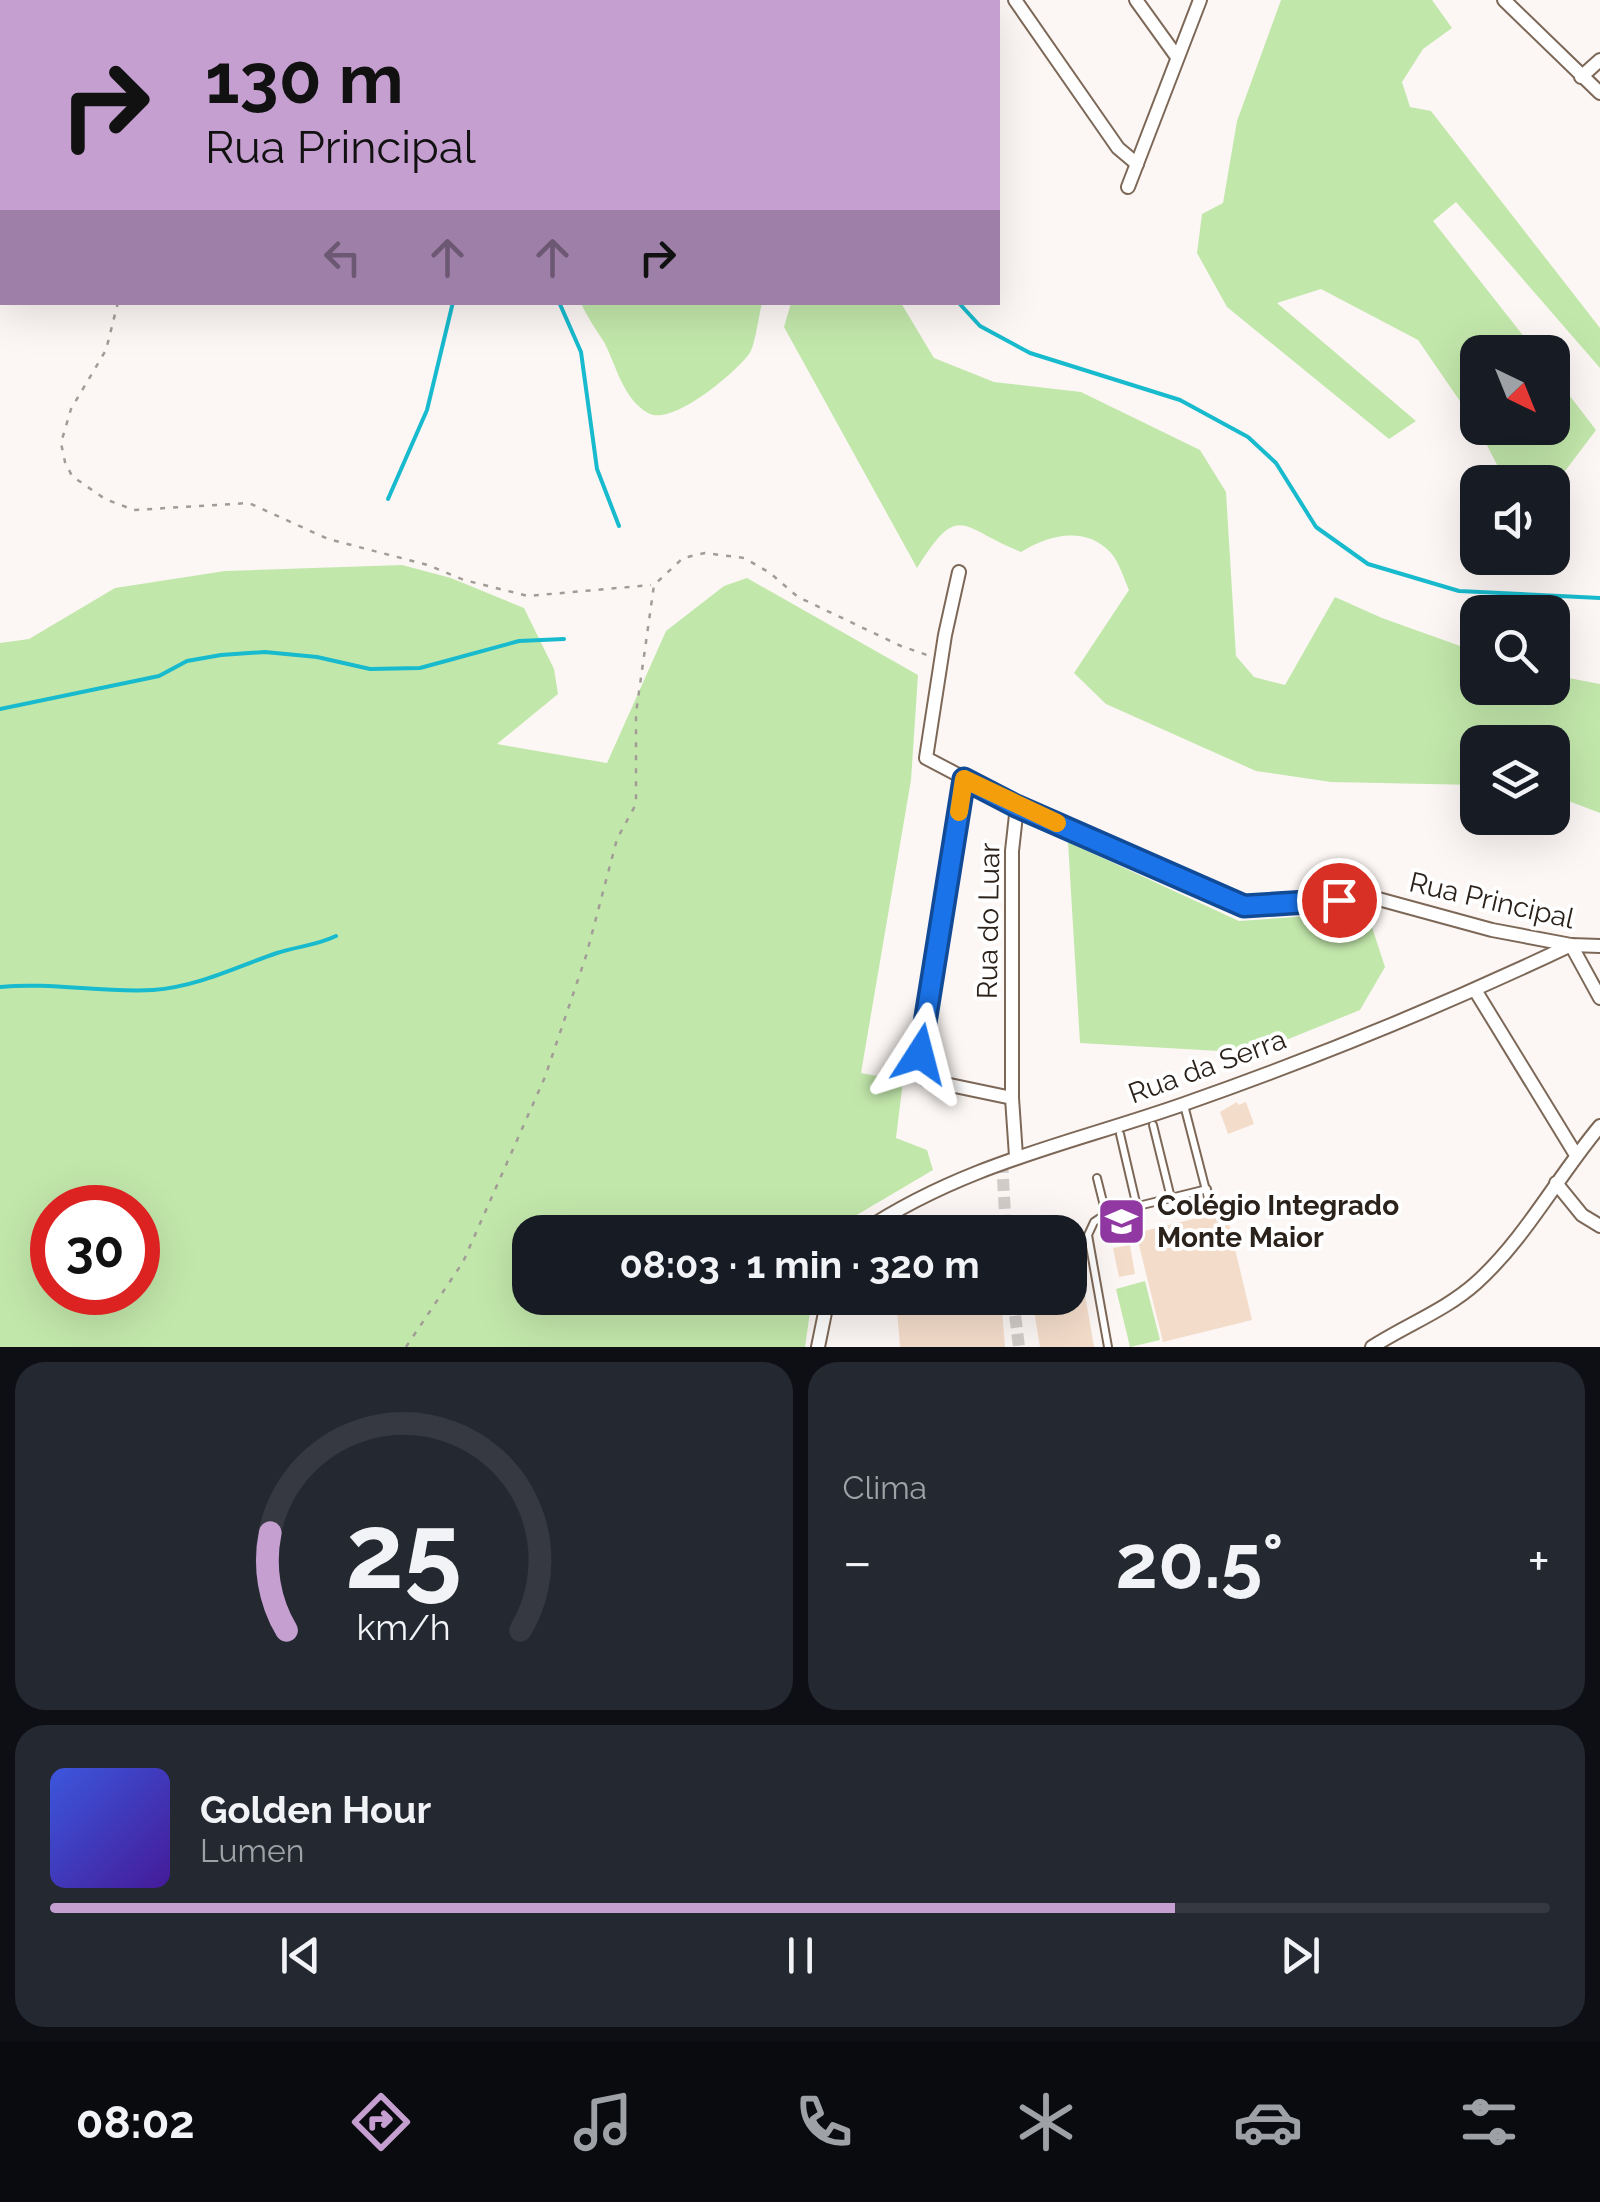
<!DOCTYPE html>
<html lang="pt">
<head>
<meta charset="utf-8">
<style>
  body { margin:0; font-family:Raleway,sans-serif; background:#242831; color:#f1f3f6; height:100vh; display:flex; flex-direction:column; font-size:38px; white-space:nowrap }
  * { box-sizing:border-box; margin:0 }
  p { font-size:32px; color:#9ea1a6 }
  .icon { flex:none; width:55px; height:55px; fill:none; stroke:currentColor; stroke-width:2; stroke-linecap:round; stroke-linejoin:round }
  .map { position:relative; height:1347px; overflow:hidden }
  .sheet { display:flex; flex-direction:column; gap:15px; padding:15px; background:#0d0f14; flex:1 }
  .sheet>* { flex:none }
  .top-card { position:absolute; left:0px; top:0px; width:1000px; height:305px; box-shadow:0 10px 40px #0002; background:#c69fd1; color:#111; overflow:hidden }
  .needle { width:65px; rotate:137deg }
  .tools { position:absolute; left:1460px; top:335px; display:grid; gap:20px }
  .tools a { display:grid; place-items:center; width:110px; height:110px; border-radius:20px; background:#171b24; box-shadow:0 10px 40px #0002; font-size:50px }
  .speed { position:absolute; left:30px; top:1185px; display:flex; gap:20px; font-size:50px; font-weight:700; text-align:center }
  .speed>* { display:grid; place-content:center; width:130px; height:130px; border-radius:50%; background:#171b24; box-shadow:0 10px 40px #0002; line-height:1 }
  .speed .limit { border:15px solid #d22; background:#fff; color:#111 }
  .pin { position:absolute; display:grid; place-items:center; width:85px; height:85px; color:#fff; margin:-42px; border:5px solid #fff; border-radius:50%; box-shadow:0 2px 10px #0007 }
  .me { position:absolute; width:110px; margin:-55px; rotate:9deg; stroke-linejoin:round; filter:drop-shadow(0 0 8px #0008) }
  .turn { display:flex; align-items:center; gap:35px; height:210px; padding:0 40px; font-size:45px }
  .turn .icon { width:130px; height:130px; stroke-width:2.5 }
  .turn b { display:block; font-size:70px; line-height:85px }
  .lanes { display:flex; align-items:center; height:95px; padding:0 40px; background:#0003; justify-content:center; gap:50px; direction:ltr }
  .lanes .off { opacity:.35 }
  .big { font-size:75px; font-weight:700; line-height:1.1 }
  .sheet .card { flex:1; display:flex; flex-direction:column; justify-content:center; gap:15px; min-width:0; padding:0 35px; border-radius:30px; background:#242831 }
  .sheet .dial { align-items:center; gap:0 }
  .dial svg { height:260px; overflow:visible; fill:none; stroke:#363941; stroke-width:7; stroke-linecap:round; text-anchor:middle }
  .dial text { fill:#f1f3f6; stroke:none }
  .song { display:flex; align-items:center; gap:30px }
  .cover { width:120px; height:120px; border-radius:15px; background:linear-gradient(135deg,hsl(230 70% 55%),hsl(260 70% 35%)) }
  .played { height:10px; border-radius:5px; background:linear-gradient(90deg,#c69fd1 75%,#363941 75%) }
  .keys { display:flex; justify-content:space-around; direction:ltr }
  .heat { display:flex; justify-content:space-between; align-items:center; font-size:55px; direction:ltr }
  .sheet .tiles { flex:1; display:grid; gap:15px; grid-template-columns:1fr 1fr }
  .card:last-child { grid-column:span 2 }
  .trip { position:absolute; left:512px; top:1215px; width:575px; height:100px; border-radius:30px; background:#171b24; box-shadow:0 10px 40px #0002; font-weight:700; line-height:100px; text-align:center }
  .tab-bar { display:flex; height:160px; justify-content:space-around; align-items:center; background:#090b0e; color:#9ea1a6 }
  .tab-bar .icon { width:70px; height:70px }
  .tab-bar .active { color:#c69fd1 }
  .tab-bar b { font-size:45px; color:#f1f3f6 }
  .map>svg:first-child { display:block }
</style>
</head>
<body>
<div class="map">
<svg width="1600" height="1347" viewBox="0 0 1600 1347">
  <rect width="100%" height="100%" fill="#fcf7f4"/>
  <g fill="#c2e7ab" fill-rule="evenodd">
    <path d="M1281,0H1432L1452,28L1423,49L1402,82L1410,107L1431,111L1600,328V368L1456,202L1433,221L1536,352H1478L1477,426L1418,340L1321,289L1277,303L1416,421L1389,439L1227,307L1197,253L1202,214L1223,203L1237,121Z"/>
    <path d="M581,303V302L762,303C759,314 755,347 749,354C735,373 672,427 648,413C623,399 616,365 604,342C596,329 587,317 581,303Z"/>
    <path d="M791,303H901L934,358L994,382L1081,392L1200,450L1226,492L1236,656L1254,677L1285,685L1335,597L1382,618L1477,652L1478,688H1552L1553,675L1600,684V813L1553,795L1552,742H1478L1477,785L1331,782L1256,771L1106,704L1074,673L1129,590C1124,579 1119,562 1111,553C1086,525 1048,535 1021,552C960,528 960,500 917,568L784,327Z"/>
    <path d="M1553,374L1596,430L1553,487L1552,482H1506L1478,428H1552Z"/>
    <path d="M402,565L451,578L524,608L554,669L558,694L497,744L607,763L666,631L724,586L747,578L918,675L911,780L861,1073L903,1081L896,1138L927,1150L933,1170L828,1232H530V1298H812L805,1347H0V643L29,639L115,588L225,571ZM52,1208H138V1292H52Z"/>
    <path d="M1068,842L1239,921L1367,912L1385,967L1360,1010L1254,1053L1080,1043Z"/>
    <path d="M1145,1281L1160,1340L1130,1347L1116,1289Z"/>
  </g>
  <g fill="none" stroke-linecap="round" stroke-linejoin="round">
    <g stroke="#18bacd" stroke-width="4">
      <path d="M374,0L376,2"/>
      <path d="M411,0L415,2"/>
      <path d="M559,302L581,352L597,469L619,526"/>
      <path d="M958,302L980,326L1030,353L1180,400L1248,437L1276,463L1316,527L1368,564L1459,591L1600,598"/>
      <path d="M388,499L427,410L453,302"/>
      <path d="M0,709L159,676L187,661L221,655L265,652L317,657L370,669L420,668L519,641L564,639"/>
      <path d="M0,987C51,982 102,993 153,990C197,987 236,967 277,953C298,946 315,946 336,936"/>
    </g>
  </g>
  <g fill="#f4dcca">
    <path d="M1237,1102L1238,1105L1246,1102L1254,1124L1228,1134L1220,1112Z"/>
    <path d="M1226,1211L1252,1320L1163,1342L1136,1233Z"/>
    <path d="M995,1223L996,1232H941V1230Z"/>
    <path d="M1130,1245L1135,1274L1119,1277L1113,1248Z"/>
    <path d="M1083,1283L1094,1347H1040L1032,1298H1070V1286Z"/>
    <path d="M896,1298H1001L1005,1347H900Z"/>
  </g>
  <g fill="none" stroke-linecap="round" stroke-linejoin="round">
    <g stroke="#d2ccc9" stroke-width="12" stroke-dasharray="12 6" stroke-linecap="butt">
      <path d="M1002,1161L1006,1232"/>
      <path d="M1013,1298L1019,1347"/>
    </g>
    <defs>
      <g id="lane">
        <path d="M1184,1105L1209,1202"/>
        <path d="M1153,1125L1171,1198"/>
        <path d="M1120,1134L1137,1207"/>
        <path d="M1097,1178L1106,1214"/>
        <path d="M1108,1347L1088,1235L1094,1222L1106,1214L1207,1189"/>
      </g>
      <g id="street">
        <path d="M363,0L365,2"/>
        <path d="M1015,0L1118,148L1137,164"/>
        <path d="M1136,0L1177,57"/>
        <path d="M1504,0L1600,93"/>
        <path d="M1581,77L1600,60"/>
        <path d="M1128,187L1200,0"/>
        <path d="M959,572L945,635L926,758L1017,806L1244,906L1371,897L1492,930L1571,945L1600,946"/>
        <path d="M964,779L920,1054L926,1080L1012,1098"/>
        <path d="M1475,990L1576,1155"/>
        <path d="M1016,1156L1012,1098V851L1017,806"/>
        <path d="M1556,1183L1582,1215L1600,1226"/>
        <path d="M862,1232C966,1163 1070,1144 1184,1104C1315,1058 1445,1005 1571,945L1600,998"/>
        <path d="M818,1347L828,1298"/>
        <path d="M1372,1347C1406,1325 1446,1310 1476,1283C1525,1239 1558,1176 1600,1126"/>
      </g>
    </defs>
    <use href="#lane" stroke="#7d6858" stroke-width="10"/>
    <use href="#street" stroke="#7d6858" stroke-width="16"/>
    <g stroke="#a29c97" stroke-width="2.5" stroke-dasharray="5 8" stroke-linecap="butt">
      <path d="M118,302L106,350L71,409L61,443L65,462L72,476L105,499L134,510L249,503L328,539L428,565L464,580L528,596L651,585"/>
      <path d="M406,1347L463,1262L545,1077L586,956L617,839L636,804V713L654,585L683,558L705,553L744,558L770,573L798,597L901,646L927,655"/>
    </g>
    <use href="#lane" stroke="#fff" stroke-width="6"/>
    <use href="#street" stroke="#fff" stroke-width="12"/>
  </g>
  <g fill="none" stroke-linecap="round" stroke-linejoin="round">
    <defs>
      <path id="route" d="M920,1054L964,779L1016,806L1244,906L1339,900"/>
    </defs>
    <use href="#route" stroke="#114b97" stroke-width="25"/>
    <use href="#route" stroke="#1a73e8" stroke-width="18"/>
    <path stroke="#f59e0b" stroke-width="18" d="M959,812L964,779L1057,823"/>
  </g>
  <defs>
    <symbol id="school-square" viewBox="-11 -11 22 22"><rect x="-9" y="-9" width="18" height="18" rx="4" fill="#9138a3" stroke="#fff"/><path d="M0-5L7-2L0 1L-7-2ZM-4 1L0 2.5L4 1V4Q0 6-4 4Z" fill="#fff"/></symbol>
  </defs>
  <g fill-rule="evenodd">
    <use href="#school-square" x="1094" y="1194" width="55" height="55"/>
  </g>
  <g text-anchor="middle" stroke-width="8" stroke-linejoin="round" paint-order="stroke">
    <g font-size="28" fill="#2b221b" stroke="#fff">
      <text transform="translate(1492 900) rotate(13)" y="10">Rua Principal</text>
      <text transform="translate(988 921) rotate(-89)" y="10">Rua do Luar</text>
      <text transform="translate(1207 1066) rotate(-20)" y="10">Rua da Serra</text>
    </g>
    <g font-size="28" font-weight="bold" fill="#2b221b" stroke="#fff" text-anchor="start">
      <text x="1157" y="1215">Colégio Integrado<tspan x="1157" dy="32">Monte Maior</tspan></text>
    </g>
  </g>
</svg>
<div class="tools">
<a><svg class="needle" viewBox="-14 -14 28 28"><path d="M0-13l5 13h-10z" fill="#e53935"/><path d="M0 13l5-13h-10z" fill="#9ea1a6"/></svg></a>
<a><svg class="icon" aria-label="sound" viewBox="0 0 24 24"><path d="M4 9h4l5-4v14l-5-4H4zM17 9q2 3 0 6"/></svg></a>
<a><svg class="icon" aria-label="search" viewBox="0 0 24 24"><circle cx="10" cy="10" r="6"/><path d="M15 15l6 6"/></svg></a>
<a><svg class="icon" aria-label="layers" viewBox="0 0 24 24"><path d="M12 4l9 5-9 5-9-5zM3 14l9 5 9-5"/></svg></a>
</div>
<div class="speed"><div class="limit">30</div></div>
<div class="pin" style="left:1339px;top:900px;background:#d93025"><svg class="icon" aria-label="arrive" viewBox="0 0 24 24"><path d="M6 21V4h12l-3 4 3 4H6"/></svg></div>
<svg class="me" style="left:920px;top:1054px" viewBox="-20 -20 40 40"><path d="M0-17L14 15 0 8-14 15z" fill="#1a73e8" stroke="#fff" stroke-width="4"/></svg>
<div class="trip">08:03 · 1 min · 320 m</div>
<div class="top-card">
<div class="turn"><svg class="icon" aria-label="right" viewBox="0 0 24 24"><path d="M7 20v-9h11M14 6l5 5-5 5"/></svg><div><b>130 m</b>Rua Principal</div></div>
<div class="lanes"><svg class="icon off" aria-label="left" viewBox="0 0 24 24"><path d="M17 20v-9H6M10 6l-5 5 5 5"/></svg><svg class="icon off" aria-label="ahead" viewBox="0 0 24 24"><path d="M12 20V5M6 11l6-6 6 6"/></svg><svg class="icon off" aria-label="ahead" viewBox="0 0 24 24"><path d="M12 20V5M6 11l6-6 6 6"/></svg><svg class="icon" aria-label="right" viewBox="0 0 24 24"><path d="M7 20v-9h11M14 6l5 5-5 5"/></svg></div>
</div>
</div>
<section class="sheet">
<div class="tiles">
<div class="card dial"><svg viewBox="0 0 100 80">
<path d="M14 69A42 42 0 1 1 86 69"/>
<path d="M14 69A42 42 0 0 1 9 39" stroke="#c69fd1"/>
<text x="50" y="56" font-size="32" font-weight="700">25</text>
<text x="50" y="72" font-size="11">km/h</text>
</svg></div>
<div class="card"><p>Clima</p>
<div class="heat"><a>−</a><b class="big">20.5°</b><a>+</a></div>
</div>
<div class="card">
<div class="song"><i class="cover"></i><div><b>Golden Hour</b><p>Lumen</p></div></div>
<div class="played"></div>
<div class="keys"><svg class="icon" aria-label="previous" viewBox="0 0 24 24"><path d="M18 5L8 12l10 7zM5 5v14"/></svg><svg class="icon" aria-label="pause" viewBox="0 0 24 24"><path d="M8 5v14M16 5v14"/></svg><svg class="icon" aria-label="next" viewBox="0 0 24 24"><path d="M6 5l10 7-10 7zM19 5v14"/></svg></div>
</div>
</div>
</section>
<nav class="tab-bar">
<b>08:02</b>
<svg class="icon active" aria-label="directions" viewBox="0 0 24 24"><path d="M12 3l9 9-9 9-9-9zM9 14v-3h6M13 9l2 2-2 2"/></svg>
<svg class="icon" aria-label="music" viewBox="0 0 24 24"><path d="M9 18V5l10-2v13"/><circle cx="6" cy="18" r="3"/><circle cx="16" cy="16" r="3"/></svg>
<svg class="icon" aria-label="phone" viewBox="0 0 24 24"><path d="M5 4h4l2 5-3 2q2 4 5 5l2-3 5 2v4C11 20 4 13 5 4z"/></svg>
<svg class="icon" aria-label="climate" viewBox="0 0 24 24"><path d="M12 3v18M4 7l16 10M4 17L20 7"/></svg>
<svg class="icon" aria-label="car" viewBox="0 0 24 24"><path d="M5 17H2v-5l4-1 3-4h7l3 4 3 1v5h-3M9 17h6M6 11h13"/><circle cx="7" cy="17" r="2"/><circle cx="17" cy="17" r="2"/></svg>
<svg class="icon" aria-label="filters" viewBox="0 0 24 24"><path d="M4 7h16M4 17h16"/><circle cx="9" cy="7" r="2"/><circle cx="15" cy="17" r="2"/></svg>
</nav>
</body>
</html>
